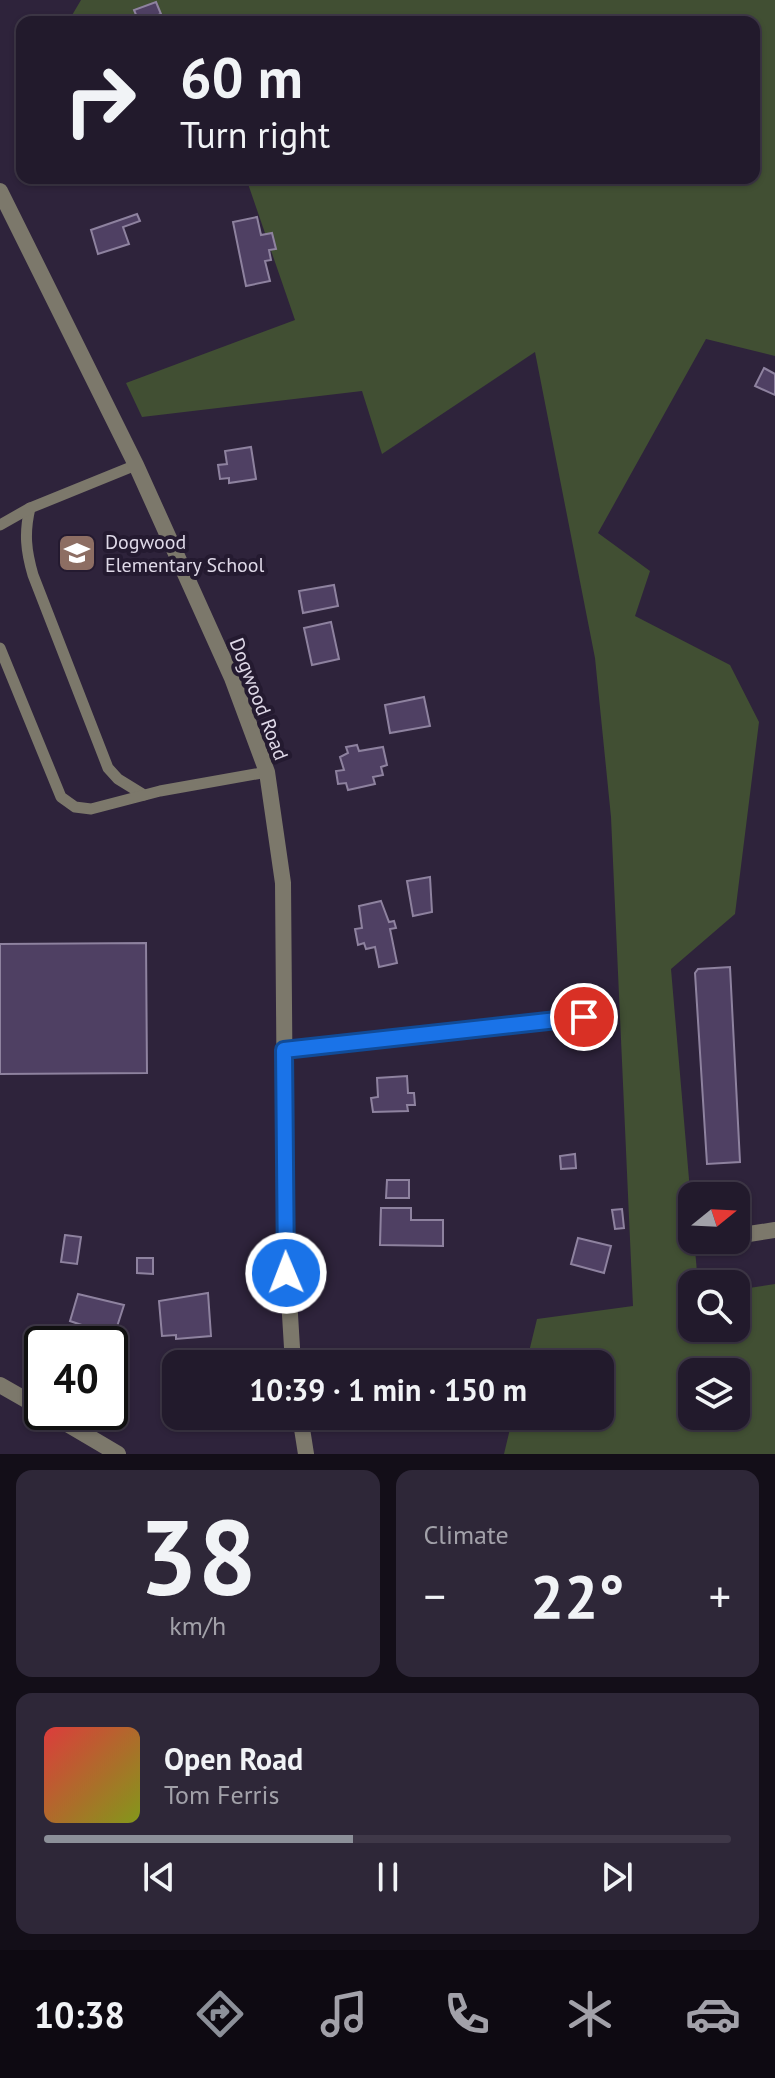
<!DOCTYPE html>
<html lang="en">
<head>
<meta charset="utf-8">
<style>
  body { margin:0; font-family:"PT Sans",sans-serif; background:#2e2738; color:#f1f3f6; height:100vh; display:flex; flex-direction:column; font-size:30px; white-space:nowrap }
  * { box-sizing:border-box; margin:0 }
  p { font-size:26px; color:#a2a1a9 }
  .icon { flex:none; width:44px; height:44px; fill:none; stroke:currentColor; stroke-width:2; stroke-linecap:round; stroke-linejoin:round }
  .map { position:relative; height:1454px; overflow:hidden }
  .drawer { display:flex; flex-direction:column; gap:16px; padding:16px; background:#130e18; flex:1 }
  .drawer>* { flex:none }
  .guide { position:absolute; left:16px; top:16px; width:744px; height:168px; border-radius:16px; box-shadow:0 2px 6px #0004,0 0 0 2px #3f3848; background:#221a2c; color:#f1f3f6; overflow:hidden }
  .needle { width:52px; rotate:72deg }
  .buttons { position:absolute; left:678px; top:1182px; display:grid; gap:16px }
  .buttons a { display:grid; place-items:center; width:72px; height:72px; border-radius:16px; background:#221a2c; box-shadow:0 2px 6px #0004,0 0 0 2px #3f3848; font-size:40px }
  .speed { position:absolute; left:24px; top:1326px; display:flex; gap:16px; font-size:40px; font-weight:700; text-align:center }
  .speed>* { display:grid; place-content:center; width:104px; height:104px; border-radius:50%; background:#221a2c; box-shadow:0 2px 6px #0004,0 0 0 2px #3f3848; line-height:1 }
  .speed .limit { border:4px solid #111; border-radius:12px; background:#fff; color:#111 }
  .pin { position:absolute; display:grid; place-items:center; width:68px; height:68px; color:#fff; margin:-34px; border:4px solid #fff; border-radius:50%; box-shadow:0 2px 8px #0007 }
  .me { position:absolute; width:88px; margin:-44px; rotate:359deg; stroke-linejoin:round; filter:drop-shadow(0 0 6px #0008) }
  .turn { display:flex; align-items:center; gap:28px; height:168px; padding:0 32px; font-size:36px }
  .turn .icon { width:104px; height:104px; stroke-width:2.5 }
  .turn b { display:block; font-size:56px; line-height:68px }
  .big { font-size:60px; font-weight:700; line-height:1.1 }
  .drawer .widget { flex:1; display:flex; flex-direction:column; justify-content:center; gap:12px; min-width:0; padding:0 28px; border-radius:16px; background:#2e2738 }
  .drawer .dial { align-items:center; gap:0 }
  .dial b { font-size:104px; line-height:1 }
  .song { display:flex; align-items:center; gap:24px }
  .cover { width:96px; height:96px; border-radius:12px; background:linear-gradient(135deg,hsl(0 70% 55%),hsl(70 70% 35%)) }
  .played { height:8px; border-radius:4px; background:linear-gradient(90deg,#8c9099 45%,#3f3848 45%) }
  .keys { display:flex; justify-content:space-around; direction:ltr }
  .heat { display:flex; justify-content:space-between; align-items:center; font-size:44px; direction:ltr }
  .drawer .tiles { flex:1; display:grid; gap:16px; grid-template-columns:1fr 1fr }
  .widget:last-child { grid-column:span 2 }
  .trip { position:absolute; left:162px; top:1350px; width:452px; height:80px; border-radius:16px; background:#221a2c; box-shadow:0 2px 6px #0004,0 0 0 2px #3f3848; font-weight:700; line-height:80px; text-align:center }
  .menu { display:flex; height:128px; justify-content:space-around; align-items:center; background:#0e0a12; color:#a2a1a9 }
  .menu .icon { width:56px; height:56px }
  .menu .selected { color:#8c9099 }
  .menu b { font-size:36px; color:#f1f3f6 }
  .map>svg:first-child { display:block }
</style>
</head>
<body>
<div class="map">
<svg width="775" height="1454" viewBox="0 0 775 1454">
  <rect width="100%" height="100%" fill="#2e233b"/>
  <path fill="#414f33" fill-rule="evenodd" d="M81,0H775V356L706,339L598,533L650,571L635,616L730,665L759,722L735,914L671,969L698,1284H692V1328H736V1290L775,1284V1454H504L513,1416H600V1364H526L537,1319L633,1306L611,817L595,658L535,352L382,454L362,391L142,417L126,383L295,320L246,178H754V22H68ZM692,1372H736V1416H692Z"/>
  <g fill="#4f4063" stroke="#8e829f" stroke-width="2">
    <path d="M156,2L161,14L139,22L134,10Z"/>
    <path d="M137,214L140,221L123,227L129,244L98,254L91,230Z"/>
    <path d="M257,217L261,235L272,233L276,249L269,250L271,260L265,261L270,281L246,286L233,222Z"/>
    <path d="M764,368L775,374V395L755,386Z"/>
    <path d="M251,447L256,479L229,483V478L220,479L218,465L227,464L225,451Z"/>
    <path d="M334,585L338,606L303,613L299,591Z"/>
    <path d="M331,622L339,659L312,665L304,628Z"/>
    <path d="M424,697L430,726L390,733L385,705Z"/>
    <path d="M357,745L359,751L383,747L387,765L381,767L383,775L373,777L375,784L348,790L346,783L338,784L336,771L344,770L340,757L348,753L346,747Z"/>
    <path d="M430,877L432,912L413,916L407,881Z"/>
    <path d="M381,901L389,922L394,921L396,928L390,929L397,963L379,967L375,947L366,949L364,943L358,945L355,929L362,928L359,906Z"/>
    <path d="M146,943L147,1073L0,1074V944Z"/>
    <path d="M730,967L740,1162L707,1164L695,973L698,969Z"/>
    <path d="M407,1076L408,1093H414L415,1105H407L408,1111L373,1112L371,1098L378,1097L377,1078Z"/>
    <path d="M575,1154L576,1168L561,1169L560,1156Z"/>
    <path d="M387,1180H409V1198H386Z"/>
    <path d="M381,1208H411V1220H443V1246L380,1245Z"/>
    <path d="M622,1209L624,1228L615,1229L612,1210Z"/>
    <path d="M65,1235L81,1237L77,1264L61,1262Z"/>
    <path d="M578,1238L611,1246L604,1273L571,1264Z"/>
    <path d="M137,1258H153V1274L137,1273Z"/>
    <path d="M208,1293L211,1336L176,1339V1335L162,1336L159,1301Z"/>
    <path d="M78,1294L124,1305L114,1336L70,1321Z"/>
  </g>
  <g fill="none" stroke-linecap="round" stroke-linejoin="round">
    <g stroke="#7c786b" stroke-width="11">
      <path d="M30,508C24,533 26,551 33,575L108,768L118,779L144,795"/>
      <path d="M0,525L30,508L136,465"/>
      <path d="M0,648L61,797L75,807L91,809L160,791L267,772"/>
      <path d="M284,1050L584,1017"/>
    </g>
    <g stroke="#7c786b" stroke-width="16">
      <path d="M736,1236L775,1230"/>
      <path d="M0,1385L42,1409"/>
      <path d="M47,1412L118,1454"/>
    </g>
    <g stroke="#7c786b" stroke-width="16">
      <path d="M0,191L136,465L232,678L267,772L283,883L286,1249L293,1364"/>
      <path d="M300,1416L306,1454"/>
    </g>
  </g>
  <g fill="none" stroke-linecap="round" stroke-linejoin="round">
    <defs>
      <path id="route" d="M286,1273L284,1050L584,1017"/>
    </defs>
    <use href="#route" stroke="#114b97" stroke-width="20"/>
    <use href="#route" stroke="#1a73e8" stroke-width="14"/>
  </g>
  <defs>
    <symbol id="school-square" viewBox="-11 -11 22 22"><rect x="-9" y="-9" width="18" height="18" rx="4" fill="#8d6e63" stroke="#241a30"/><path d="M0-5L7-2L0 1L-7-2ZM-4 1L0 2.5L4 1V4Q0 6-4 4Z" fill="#fff"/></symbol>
  </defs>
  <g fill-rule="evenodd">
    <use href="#school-square" x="55" y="531" width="44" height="44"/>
  </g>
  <g text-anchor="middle" stroke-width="8" stroke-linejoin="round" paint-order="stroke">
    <g font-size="20" fill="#dfd9e8" stroke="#241a30" text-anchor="start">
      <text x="105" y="549">Dogwood<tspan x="105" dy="23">Elementary School</tspan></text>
    </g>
    <g font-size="20" fill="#dfd9e8" stroke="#241a30">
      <text transform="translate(259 699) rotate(69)" y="7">Dogwood Road</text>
    </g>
  </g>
</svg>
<div class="buttons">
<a><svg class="needle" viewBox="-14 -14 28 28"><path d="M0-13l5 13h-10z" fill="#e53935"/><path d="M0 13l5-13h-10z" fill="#a2a1a9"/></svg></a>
<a><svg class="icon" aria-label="search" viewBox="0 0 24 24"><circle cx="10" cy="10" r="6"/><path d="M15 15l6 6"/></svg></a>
<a><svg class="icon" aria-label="layers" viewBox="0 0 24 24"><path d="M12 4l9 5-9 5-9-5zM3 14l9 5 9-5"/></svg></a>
</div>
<div class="speed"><div class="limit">40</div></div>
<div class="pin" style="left:584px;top:1017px;background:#d93025"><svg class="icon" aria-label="arrive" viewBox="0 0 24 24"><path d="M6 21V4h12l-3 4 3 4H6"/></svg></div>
<svg class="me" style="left:286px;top:1273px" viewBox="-20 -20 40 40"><circle r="17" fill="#1a73e8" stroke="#fff" stroke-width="3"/><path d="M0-11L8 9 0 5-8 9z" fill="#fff"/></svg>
<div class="trip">10:39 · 1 min · 150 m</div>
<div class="guide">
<div class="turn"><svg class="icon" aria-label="right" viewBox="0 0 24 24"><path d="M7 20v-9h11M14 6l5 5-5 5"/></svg><div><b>60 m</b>Turn right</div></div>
</div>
</div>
<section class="drawer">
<div class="tiles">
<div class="widget dial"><b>38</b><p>km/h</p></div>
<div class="widget"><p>Climate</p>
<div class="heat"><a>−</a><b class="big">22°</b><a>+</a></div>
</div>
<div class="widget">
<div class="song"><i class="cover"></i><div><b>Open Road</b><p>Tom Ferris</p></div></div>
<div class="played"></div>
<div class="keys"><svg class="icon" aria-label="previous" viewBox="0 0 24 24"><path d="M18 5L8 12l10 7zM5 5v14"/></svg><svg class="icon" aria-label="pause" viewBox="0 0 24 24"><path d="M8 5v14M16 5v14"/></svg><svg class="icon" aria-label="next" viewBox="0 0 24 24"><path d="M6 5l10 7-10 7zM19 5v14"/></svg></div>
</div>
</div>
</section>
<nav class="menu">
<b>10:38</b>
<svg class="icon selected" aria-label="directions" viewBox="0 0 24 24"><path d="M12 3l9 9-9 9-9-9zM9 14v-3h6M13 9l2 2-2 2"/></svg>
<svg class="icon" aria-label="music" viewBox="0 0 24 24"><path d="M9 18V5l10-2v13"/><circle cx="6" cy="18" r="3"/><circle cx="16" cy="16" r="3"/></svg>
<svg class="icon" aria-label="phone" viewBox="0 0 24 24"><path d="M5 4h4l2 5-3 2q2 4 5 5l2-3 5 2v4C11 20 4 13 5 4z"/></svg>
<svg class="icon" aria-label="climate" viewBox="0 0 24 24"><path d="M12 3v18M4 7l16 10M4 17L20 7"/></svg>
<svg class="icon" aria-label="car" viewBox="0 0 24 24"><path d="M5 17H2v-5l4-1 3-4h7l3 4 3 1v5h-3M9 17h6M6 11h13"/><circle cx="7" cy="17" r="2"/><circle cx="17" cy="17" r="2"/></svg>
</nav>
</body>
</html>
